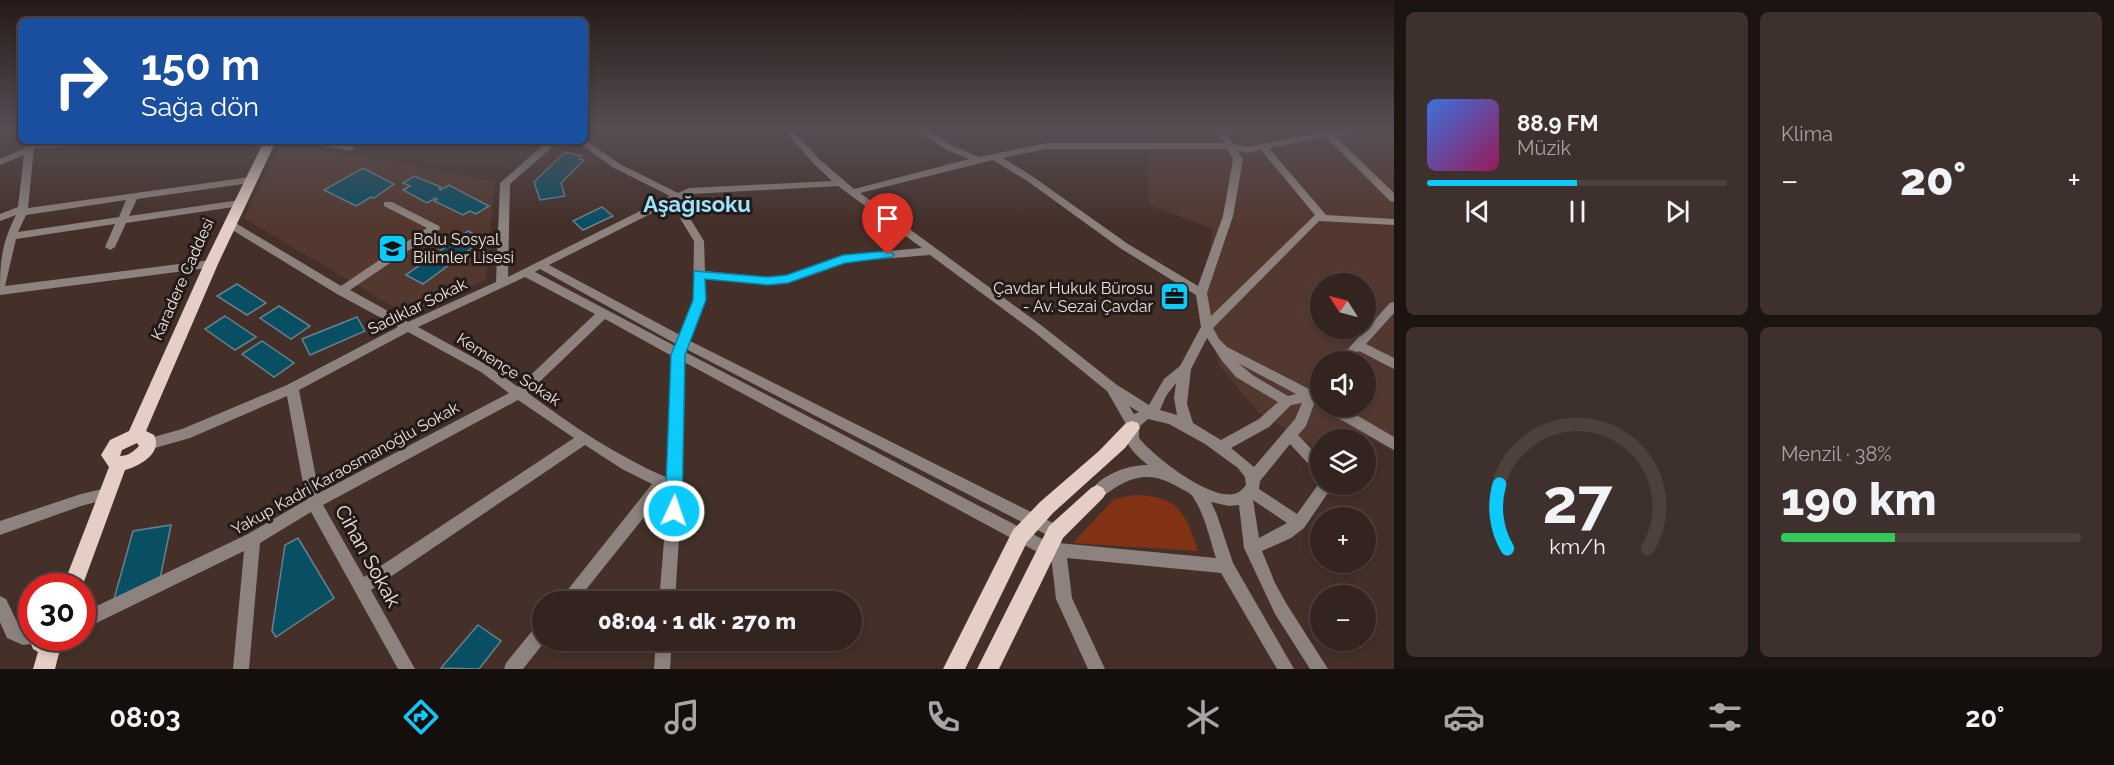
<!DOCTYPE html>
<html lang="tr">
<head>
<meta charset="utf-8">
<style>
  body { margin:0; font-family:Raleway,sans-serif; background:#3e302c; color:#f1f3f6; height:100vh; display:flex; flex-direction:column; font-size:22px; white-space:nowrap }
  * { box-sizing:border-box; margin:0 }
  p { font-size:20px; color:#a9a4a4 }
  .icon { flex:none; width:33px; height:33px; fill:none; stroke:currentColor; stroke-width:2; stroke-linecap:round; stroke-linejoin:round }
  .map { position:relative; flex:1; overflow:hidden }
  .drawer { display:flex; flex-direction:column; gap:12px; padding:12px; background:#1c1411; width:720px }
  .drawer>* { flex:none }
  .hud { position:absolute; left:18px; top:18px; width:570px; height:126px; border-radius:9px; box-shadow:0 3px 9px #0003,0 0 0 2px #4e413d; background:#1a4fa0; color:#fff; overflow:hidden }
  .needle { width:39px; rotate:306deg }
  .buttons { position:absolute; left:1310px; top:273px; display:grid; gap:12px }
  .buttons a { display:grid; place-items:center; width:66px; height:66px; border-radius:50%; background:#33241f; box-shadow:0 3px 9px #0003,0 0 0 2px #4e413d; font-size:30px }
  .speed { position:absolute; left:18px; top:573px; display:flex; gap:12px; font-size:30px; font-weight:700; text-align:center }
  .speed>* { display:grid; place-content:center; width:78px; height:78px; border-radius:50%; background:#33241f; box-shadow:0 3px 9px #0003,0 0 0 2px #4e413d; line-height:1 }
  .speed .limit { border:9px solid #d22; background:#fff; color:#111 }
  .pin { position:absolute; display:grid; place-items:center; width:51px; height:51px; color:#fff; margin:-62px -26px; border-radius:50% 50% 50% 0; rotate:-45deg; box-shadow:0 0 6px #0007 }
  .pin .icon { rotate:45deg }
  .me { position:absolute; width:66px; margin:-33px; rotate:3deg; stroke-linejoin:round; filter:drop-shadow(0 0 4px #0008) }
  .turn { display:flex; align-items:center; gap:21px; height:126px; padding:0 24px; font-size:27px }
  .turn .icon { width:78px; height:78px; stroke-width:2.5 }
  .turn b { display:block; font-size:42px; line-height:51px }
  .big { font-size:45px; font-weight:800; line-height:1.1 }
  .drawer .widget { flex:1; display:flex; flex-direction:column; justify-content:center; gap:9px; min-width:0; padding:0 21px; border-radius:9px; background:#3e302c }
  .drawer .dial { align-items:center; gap:0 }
  .dial svg { height:156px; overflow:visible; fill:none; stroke:#4e413d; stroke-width:7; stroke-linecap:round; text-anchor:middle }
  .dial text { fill:#f1f3f6; stroke:none }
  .song { display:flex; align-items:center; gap:18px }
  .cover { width:72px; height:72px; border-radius:9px; background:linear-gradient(135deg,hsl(220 70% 55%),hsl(330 70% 35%)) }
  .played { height:6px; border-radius:3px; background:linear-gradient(90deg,#0ccafa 50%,#4e413d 50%) }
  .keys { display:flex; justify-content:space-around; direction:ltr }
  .heat { display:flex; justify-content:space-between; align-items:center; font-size:33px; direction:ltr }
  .charge { height:9px; border-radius:4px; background:linear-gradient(90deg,#34c759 38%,#4e413d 0) }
  .drawer .tiles { flex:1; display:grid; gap:12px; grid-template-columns:repeat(2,1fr) }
  .trip { position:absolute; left:532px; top:591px; width:330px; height:60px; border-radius:30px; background:#33241f; box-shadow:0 3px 9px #0003,0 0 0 2px #4e413d; font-weight:800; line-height:60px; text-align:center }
  .tabs { display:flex; height:96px; justify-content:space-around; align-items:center; background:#140e0c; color:#a9a4a4 }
  .tabs .icon { width:42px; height:42px }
  .tabs .active { color:#0ccafa }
  .tabs b { font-size:27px; color:#f1f3f6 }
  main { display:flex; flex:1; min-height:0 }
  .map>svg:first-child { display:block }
</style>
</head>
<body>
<main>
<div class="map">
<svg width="1394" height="669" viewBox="0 0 1394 669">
  <rect width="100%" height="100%" fill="#443029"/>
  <g fill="#533830" fill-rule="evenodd">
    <path d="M1142,130H1394V452L1362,433L1352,439L1320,440V449L1258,412L1219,365L1203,300L1213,229L1149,205L1146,140ZM1320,284H1365V328H1320ZM1320,362H1365V406H1320Z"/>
    <path d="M281,143L495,181L486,279L407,315L244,218Z"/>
  </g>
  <path fill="#813114" d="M1133,495C1178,495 1185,512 1198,551L1073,543L1114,499Z"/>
  <g fill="#094f63" stroke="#68818a" stroke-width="1.5">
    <path d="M565,152L582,156L579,159L584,160L561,183L565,196L540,200L534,182Z"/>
    <path d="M363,168L394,184L374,198L371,197L356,206L324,190Z"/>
    <path d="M414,176L441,187L439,189L441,190L449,185L489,206L476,214L470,211L463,215L434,201L437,199L435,198L427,203L403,190L410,186L403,183Z"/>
    <path d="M602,207L613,216L583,230L573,221Z"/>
    <path d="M468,231L484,239L423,284L406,275Z"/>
    <path d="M237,284L266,303L247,315L217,296Z"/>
    <path d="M279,306L310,326L291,339L260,318Z"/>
    <path d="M225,316L256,337L235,350L205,329Z"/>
    <path d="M357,317L365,331L310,355L302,339Z"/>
    <path d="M262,341L294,363L274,377L242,354Z"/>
    <path d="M171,525L159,584L114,599L133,531Z"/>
    <path d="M298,538L334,598L276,637L272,631L285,545Z"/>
    <path d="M478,625L501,641L479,669L441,668Z"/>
  </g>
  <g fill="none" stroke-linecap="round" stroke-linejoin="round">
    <g fill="#8d827e" fill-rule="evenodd">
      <path d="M784,130H793L819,159L854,189L969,159L947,150L916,130H926L953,146L979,157L1046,143H1224L1216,130H1224L1233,144L1247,147L1321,132V130H1369L1365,133L1335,136L1394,193V202L1390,201L1326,137L1269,148L1326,215L1394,219V225L1319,221L1213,328L1219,339L1227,347L1309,389L1315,383L1320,381V406L1314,404L1306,426L1298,435L1320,458V473L1315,471L1290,444L1260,481L1259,489L1297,514L1320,482V484H1334L1304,528L1291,538L1262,551L1275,583L1286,603L1328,669H1310L1275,614L1253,567L1244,548L1239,505L1229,506L1211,502L1217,515L1233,563L1294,669H1277L1221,573L1067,558L1072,598L1105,669H1088L1056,599L1051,556L1041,554L684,362L682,489L675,602H659L668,492L665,491L576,602H558L652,484L622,469L585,445L371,590L415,669H398L311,512L260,543L249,669H233L244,551L82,630V613L248,534L306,500L287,396L190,438L148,450L143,448L141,444L143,440L182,429L287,385L398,327L337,294L226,226L225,224L226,222H234L341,286L427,228L384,206V202H392L439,226L440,228L439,230L350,290L408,322L496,282L500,183L548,141H559L510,184L508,277L670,196L614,168L576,141L585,140L620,164L678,193L689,188L832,181L813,163ZM1046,149H1227L1233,159L1223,216L1198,286L1128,244L1032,176L1003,158ZM1237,150L1247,153L1261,150L1315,215L1211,316L1207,293L1233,216L1243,159ZM993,160L1026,180L1120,248L1196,295L1201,327L1180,366L1164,379L1149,405L1117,385L1041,325L860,193ZM838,186L922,248L843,255L787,275L768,277L705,271L704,241L691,220L683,198L691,194ZM674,202L681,220L694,241L693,300L680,335L549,265ZM930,255L1033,331L1107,391L1126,424C1120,442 1136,455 1148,465C1128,465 1099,475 1090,493L1092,497L1097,499L1102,497C1128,477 1148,469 1178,487C1183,490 1190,492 1193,497C1205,515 1209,537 1216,558L1048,542L685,352L686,349L1051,537L1056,539L1061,537L1063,532L1061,527L690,341L705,300V278L768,285L788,283L844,262ZM540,269L676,344L675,346L535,272ZM525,277L595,314L518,387L489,366L418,327ZM605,319L672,356L668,478C618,457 571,425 528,393ZM408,332L481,372L509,393L319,493L299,390ZM1207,338L1223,362L1236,377L1278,402L1259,419L1221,440L1193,423L1187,404L1191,369ZM1238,363L1296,394L1288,396L1254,376ZM1176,383L1174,398L1177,415L1160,410L1166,396ZM518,400L574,438L364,577L323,505ZM1302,403L1295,419L1254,467L1231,448L1269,427L1291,405ZM1129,406L1139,412L1134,414ZM1148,419L1169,424L1205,444L1238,468L1245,477L1246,485C1244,487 1242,490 1239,492C1216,506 1153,456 1139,438V427ZM1253,500L1287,523L1259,538Z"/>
      <path d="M25,141H35L34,143L131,141L126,144L34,148L28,208L250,177L255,180L250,183L137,199L129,216L240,200L245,203L240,206L126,223L115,247L110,250L105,247L115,224L16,239L5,286L211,260L215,261L216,264L215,267L0,295C0,262 1,245 16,215L0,221V214L18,207L24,155L0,165V159L25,148ZM126,200L119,217L18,232L26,215Z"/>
      <path d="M309,141H328L353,146L355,148L350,151L314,144Z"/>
      <path d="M1394,302V313L1366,344L1394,358V369L1359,351L1350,362H1336L1390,303Z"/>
      <path d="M1323,406H1341L1394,437V450L1324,410Z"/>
      <path d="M107,488L112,490L114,494L112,498L81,506L0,535V521L81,494Z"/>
      <path d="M0,596L6,599L19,626L32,629V638H40L38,643L23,645L7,638L0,622Z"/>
      <path d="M543,623V640H546L523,669H504L506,663L537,625Z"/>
      <path d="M656,640H672L670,669H654Z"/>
    </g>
    <g fill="#e4cec6" fill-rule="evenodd">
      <path d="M264,141H276L218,264L146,431L154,435C163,453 140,466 125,470L82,587L63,586L109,467L101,455L110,440L129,431L204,264ZM137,443L139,446C133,452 128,456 120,456L122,450Z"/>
      <path d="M1132,421L1138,423L1140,428L1125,448L1053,513L1027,542L965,669H943L1013,530L1040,502L1099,451L1126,423Z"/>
      <path d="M1097,485L1103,488L1106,493L1103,498L1063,538L999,669H977L1049,526L1091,488Z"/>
      <path d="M32,631V638H77L74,645L59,653L55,669H33L38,652L33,649L29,638Z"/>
    </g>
  </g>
  <linearGradient id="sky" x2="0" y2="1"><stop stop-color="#251a17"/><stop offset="0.58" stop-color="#564e54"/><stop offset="1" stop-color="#564e54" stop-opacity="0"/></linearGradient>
  <rect width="1394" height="223" fill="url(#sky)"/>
  <path fill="#0ccafa" stroke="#0883a2" stroke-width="1.5" d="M888,251L894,255L892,257L845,263L788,283L768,285L705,279L706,300L685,355L682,511L679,517L674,519L668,517L665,511L671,355L693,300L694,271L768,277L787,275L843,255Z"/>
  <defs>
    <symbol id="school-square" viewBox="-11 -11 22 22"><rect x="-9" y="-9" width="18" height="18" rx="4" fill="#0ccafa" stroke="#241b18"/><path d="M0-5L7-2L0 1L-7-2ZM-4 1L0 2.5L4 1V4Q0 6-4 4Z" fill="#111"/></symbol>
    <symbol id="office-square" viewBox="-11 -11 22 22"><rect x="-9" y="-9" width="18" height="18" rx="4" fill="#0ccafa" stroke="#241b18"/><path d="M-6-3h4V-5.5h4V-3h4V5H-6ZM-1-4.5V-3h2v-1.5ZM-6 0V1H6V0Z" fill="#111"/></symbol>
  </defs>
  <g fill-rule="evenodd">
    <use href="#school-square" x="376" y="232" width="33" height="33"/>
    <use href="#office-square" x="1158" y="280" width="33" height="33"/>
  </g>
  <g text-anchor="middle" stroke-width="6" stroke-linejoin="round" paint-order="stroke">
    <g font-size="16" fill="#f0e3de" stroke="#241b18" text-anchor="start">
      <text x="413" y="245">Bolu Sosyal<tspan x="413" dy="18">Bilimler Lisesi</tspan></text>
      <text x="1153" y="294" text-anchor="end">Çavdar Hukuk Bürosu<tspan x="1153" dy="18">- Av. Sezai Çavdar</tspan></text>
    </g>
    <g font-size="16" fill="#f0e3de" stroke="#241b18">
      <text transform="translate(182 279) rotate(-66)" y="6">Karadere Caddesi</text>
      <text transform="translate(417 306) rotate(-26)" y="6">Sadıklar Sokak</text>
      <text transform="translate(509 369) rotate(33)" y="6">Kemençe Sokak</text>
      <text transform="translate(345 468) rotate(-29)" y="6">Yakup Kadri Karaosmanoğlu Sokak</text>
    </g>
    <g font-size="20" fill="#f0e3de" stroke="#241b18">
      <text transform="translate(368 556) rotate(61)" y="7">Cihan Sokak</text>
    </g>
    <g font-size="22" font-weight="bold" fill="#9ce4fe" stroke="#241b18">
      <text x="697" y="212">Aşağısoku</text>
    </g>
  </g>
</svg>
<div class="buttons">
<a><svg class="needle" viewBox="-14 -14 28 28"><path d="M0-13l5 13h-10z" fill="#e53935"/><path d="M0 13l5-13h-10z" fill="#a9a4a4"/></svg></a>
<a><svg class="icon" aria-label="sound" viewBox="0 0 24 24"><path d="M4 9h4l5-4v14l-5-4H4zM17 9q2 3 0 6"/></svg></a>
<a><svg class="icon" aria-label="layers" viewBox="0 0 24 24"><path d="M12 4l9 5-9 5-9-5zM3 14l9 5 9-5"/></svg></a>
<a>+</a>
<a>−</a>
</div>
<div class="speed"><div class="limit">30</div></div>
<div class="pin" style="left:888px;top:255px;background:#d93025"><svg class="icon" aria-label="arrive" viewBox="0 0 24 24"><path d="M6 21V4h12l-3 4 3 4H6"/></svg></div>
<svg class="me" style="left:674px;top:511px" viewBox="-20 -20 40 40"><circle r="17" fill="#0ccafa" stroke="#fff" stroke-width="3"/><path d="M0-11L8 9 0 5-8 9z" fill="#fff"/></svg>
<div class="trip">08:04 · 1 dk · 270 m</div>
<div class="hud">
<div class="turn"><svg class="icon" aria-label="right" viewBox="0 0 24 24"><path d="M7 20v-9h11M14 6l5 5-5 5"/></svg><div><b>150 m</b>Sağa dön</div></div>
</div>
</div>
<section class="drawer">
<div class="tiles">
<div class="widget">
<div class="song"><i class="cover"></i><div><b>88.9 FM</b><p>Müzik</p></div></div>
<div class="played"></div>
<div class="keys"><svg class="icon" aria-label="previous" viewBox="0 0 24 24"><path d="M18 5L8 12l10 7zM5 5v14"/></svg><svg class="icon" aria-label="pause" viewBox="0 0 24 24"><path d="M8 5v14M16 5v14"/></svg><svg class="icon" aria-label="next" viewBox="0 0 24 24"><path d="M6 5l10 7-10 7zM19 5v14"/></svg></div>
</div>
<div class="widget"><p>Klima</p>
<div class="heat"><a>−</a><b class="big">20°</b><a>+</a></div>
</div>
<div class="widget dial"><svg viewBox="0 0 100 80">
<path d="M14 69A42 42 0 1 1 86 69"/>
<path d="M14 69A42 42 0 0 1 10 36" stroke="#0ccafa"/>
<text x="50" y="56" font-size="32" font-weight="700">27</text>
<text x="50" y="72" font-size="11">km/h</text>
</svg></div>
<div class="widget"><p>Menzil · 38%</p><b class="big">190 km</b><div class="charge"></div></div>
</div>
</section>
</main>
<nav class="tabs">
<b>08:03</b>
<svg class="icon active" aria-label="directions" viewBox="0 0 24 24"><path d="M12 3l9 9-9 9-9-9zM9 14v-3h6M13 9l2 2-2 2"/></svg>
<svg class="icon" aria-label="music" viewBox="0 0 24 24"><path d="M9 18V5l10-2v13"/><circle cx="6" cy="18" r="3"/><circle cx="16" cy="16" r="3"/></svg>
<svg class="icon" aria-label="phone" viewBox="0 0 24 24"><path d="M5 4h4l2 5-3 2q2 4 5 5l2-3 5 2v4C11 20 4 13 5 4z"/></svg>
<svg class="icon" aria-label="climate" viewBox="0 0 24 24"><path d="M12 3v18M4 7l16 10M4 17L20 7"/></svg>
<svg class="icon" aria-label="car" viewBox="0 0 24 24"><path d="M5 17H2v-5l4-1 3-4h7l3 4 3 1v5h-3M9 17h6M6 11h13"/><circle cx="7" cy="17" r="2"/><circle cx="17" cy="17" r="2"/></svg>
<svg class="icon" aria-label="filters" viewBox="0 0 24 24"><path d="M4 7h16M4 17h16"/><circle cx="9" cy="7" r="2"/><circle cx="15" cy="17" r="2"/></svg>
<b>20°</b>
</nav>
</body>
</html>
